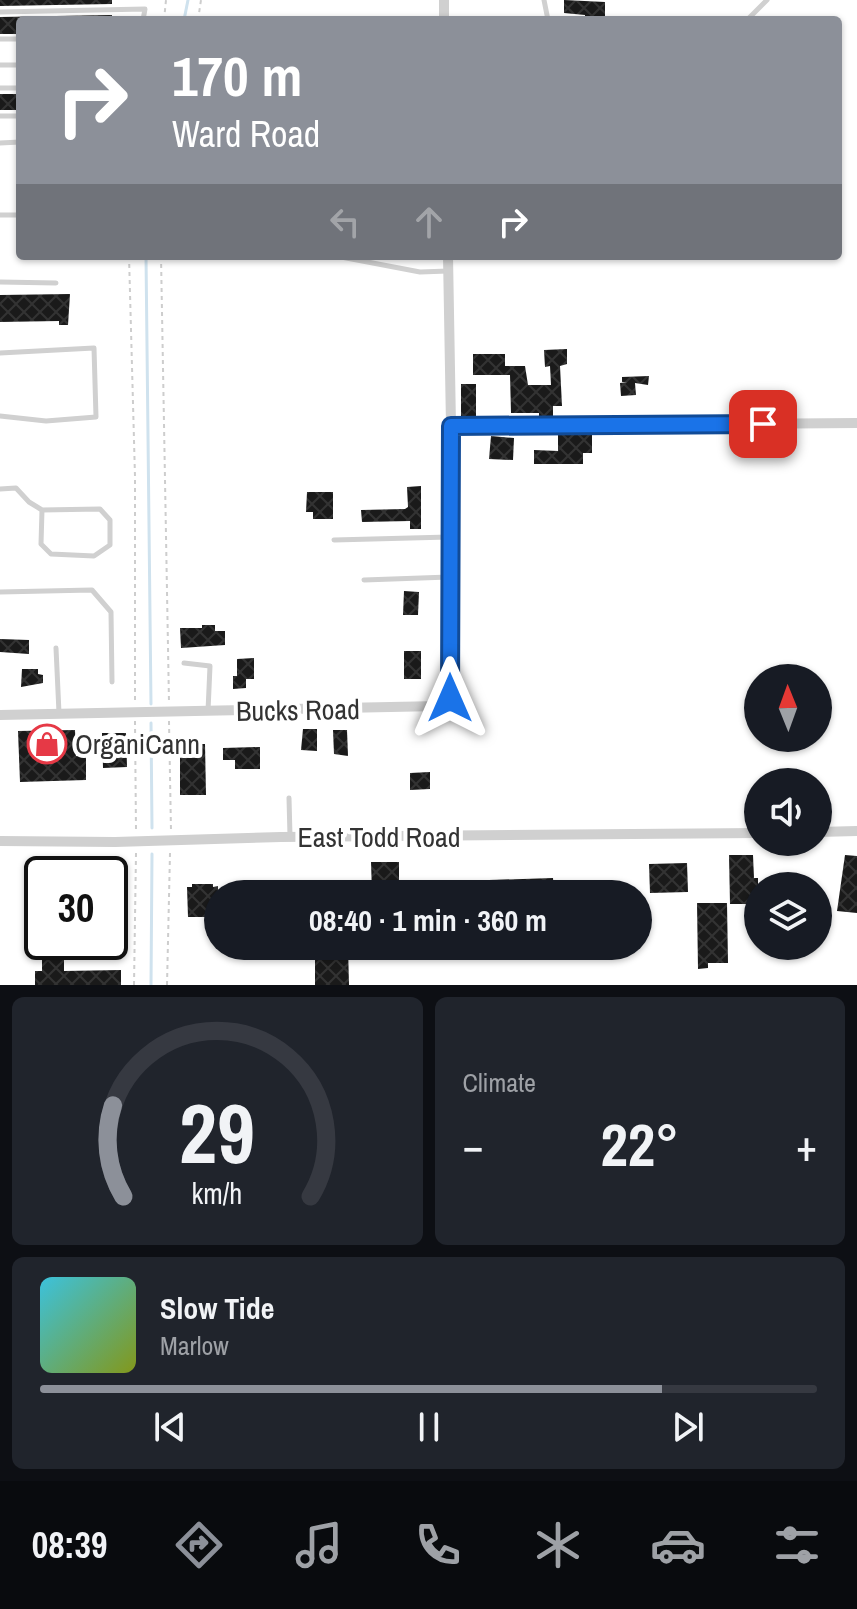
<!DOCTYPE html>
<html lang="en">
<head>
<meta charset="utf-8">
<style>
  body { margin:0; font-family:"Archivo Narrow",sans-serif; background:#20242c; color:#f1f3f6; height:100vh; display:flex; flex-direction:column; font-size:30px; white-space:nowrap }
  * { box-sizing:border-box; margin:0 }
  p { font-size:26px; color:#9ea1a6 }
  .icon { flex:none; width:44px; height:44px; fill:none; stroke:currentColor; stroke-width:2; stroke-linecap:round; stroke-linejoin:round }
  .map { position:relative; height:985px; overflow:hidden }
  .side { display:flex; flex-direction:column; gap:12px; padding:12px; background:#0d0f14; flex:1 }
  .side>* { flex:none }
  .top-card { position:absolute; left:16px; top:16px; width:826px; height:244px; border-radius:8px; box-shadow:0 2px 6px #0004; background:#8c9099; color:#fff; overflow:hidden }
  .needle { width:52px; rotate:359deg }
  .controls { position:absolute; left:744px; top:664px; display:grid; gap:16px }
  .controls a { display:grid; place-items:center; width:88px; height:88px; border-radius:50%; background:#171b24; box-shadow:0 2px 6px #0004; font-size:40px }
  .speed { position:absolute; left:24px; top:856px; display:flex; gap:16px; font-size:40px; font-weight:700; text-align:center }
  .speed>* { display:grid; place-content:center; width:104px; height:104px; border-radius:50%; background:#171b24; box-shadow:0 2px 6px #0004; line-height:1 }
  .speed .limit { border:4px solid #111; border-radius:12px; background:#fff; color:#111 }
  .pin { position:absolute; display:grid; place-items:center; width:68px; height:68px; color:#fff; margin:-34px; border-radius:16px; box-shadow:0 4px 12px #0006 }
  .me { position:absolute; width:88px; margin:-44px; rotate:0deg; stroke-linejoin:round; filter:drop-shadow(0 0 6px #0008) }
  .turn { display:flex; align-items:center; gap:28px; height:168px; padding:0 24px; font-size:36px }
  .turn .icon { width:104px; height:104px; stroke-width:2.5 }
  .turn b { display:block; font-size:56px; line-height:68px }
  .lanes { display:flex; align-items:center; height:76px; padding:0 24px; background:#0003; justify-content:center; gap:40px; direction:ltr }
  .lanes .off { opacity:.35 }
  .big { font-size:60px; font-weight:700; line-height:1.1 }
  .side .card { flex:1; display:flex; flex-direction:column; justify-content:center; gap:12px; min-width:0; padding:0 28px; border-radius:12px; background:#20242c }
  .side .dial { align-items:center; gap:0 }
  .dial svg { height:208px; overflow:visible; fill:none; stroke:#363941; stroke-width:7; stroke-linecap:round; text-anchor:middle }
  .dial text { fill:#f1f3f6; stroke:none }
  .song { display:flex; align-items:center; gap:24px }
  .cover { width:96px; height:96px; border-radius:12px; background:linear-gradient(135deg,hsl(190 70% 55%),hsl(70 70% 35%)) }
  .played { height:8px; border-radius:4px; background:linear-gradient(90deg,#8c9099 80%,#363941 80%) }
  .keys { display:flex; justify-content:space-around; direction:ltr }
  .heat { display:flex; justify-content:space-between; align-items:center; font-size:44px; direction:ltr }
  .side .tiles { flex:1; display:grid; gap:12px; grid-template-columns:1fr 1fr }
  .card:last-child { grid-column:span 2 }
  .trip { position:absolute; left:204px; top:880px; width:448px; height:80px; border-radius:40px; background:#171b24; box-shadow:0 2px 6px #0004; font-weight:700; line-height:80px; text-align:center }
  .menu { display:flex; height:128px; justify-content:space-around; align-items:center; background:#090b0e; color:#9ea1a6 }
  .menu .icon { width:56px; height:56px }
  .menu .current { color:#8c9099 }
  .menu b { font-size:36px; color:#f1f3f6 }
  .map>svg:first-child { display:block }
</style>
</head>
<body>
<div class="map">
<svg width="857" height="985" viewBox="0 0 857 985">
  <defs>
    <pattern id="building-cross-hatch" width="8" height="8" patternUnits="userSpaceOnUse" patternTransform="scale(2)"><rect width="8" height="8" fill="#1a1a1a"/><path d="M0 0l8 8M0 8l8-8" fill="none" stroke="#333"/></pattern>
  </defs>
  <rect width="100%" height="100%" fill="#fff"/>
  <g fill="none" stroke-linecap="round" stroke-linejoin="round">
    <g stroke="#cfe2ee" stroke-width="3">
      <path d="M184,20L188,0"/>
      <path d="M146,256L151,704"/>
      <path d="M151,723L152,828"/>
      <path d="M151,985L152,854"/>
    </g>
  </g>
  <g fill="url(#building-cross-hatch)">
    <path d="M0,0H112V4L0,6Z"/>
    <path d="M564,0L605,2V18H585V15L564,13Z"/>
    <path d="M112,15V20H20V34H0V17Z"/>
    <rect x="0" y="94" width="20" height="16"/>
    <path d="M70,294L68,325H59V321L0,322V295Z"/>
    <path d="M567,349V364L560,366L562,406H553V417H539V413H511L510,375H473V354H505V366H525L528,385H551L550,366L545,367L544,350Z"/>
    <path d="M649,376L648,385L635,383L636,395L621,396L620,383L627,382H622V377Z"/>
    <rect x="461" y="384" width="15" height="34"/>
    <path d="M558,433H592V453H583V464H534V450L558,451Z"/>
    <path d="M491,436L514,438L513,460L489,459Z"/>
    <path d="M421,486V529H410V521L362,522L361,510L405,509L408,507L407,487Z"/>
    <path d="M307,492H333V519H313V512H306Z"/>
    <path d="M404,591L419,592L418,615H403Z"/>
    <path d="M202,625H215V631H225V645L181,648L180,628H202Z"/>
    <path d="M0,639L29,640V654L0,652Z"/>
    <rect x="404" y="651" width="17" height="28"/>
    <path d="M254,658V679H246V688L233,689V676H237V659Z"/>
    <path d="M22,669H38V674L43,675V683L21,687Z"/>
    <path d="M303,729H317V751L301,750Z"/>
    <path d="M75,730L76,756H86V780L20,782L18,731Z"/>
    <path d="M333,730H347L348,756L334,754Z"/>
    <path d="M102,733H126L127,767L103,768Z"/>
    <path d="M180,744H205L206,795H180Z"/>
    <path d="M260,747V769H235V760H223V748Z"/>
    <path d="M430,772V789L410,790V773Z"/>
    <path d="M729,855H753L754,878H758V904H730Z"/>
    <path d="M845,855L857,856V913L837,911Z"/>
    <path d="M371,862H399V894H372Z"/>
    <path d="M687,863L688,892L650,893L649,864Z"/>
    <path d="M110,866H121L122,947L110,948Z"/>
    <path d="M553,878L554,894H489V880Z"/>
    <path d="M192,884H213V887L218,886V917H188L187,887H192Z"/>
    <path d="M697,903H727L728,963H708V968L698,969Z"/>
    <path d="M315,946H348L349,985H315Z"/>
    <path d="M42,952H64V971L121,970V985H35V971H42Z"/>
  </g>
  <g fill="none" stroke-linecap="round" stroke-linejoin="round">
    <g stroke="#cdcdcd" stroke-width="2" stroke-dasharray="4 4" stroke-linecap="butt">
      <path d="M164,20L166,0"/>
      <path d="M198,20L201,0"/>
      <path d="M129,256L135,477V703"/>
      <path d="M161,256L169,703"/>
      <path d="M135,721L136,831"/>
      <path d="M169,721L171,831"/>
      <path d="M134,985L136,853"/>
      <path d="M167,985L170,853"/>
    </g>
    <g stroke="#d0d0d0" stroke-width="5">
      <path d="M544,0L548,20"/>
      <path d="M0,12L145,9L143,20"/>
      <path d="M747,20L767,0"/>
      <path d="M0,39H20"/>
      <path d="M0,65H20"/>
      <path d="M0,88H20"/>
      <path d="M0,116H20"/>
      <path d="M0,143L20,142"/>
      <path d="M0,215H20"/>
      <path d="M336,256L420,272L448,271"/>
      <path d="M0,282L56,283"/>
      <path d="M0,353L94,348L96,417L46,421L0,416"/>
      <path d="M0,489L16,488L29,502L42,510L100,509L110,520V545L94,556L51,554L41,544L42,510"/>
      <path d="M334,540L449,537"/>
      <path d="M364,580L449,577"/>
      <path d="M0,592L92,590L111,612L112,682"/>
      <path d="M56,648L59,713"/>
      <path d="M184,663L210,666L208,711"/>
      <path d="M289,798L290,836"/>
    </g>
    <g stroke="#d0d0d0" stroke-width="10">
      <path d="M444,0V20"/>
      <path d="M451,426L857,423"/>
      <path d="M0,715L440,706L450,698L451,426L448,256"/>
      <path d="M818,832L857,831"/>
      <path d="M0,841L115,842L281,837L758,833"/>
    </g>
  </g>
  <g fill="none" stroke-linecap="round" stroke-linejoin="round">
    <defs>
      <path id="route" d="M450,698L451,426L763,424"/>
    </defs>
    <use href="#route" stroke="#114b97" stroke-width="20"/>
    <use href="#route" stroke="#1a73e8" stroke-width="14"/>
  </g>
  <defs>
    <symbol id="shop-ring" viewBox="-11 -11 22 22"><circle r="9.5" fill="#fff" stroke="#e63946" stroke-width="1.5"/><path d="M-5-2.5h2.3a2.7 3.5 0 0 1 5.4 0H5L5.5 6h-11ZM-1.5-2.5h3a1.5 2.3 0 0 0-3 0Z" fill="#e63946"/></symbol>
  </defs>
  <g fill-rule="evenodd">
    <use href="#shop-ring" x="25" y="722" width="44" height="44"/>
  </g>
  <g text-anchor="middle" stroke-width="8" stroke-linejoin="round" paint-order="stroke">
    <g font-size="28" fill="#333" stroke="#fff">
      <text transform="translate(298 710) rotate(-1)" y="10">Bucks Road</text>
      <text x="379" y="847">East Todd Road</text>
    </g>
    <g font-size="28" fill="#333" stroke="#fff" text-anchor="start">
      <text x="75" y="754">OrganiCann</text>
    </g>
  </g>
</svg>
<div class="controls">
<a><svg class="needle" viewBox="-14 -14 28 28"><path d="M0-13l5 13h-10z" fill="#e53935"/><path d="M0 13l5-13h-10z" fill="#9ea1a6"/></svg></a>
<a><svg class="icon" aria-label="sound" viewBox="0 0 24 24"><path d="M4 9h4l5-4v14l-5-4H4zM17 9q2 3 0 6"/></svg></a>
<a><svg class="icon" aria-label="layers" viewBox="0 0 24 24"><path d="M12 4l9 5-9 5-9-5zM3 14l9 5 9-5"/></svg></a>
</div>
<div class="speed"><div class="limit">30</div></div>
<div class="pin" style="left:763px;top:424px;background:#d93025"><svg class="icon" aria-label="arrive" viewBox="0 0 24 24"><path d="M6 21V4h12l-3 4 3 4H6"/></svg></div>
<svg class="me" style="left:450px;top:698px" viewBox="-20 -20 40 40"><path d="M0-17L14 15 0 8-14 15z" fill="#1a73e8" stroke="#fff" stroke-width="4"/></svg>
<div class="trip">08:40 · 1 min · 360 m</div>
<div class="top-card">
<div class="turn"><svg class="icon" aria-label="right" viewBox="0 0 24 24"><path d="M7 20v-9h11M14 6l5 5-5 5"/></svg><div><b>170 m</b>Ward Road</div></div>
<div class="lanes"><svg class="icon off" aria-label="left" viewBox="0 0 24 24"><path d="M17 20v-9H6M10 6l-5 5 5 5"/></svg><svg class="icon off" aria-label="ahead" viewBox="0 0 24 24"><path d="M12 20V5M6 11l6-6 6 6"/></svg><svg class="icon" aria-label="right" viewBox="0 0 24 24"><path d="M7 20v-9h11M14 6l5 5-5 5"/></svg></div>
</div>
</div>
<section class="side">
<div class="tiles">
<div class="card dial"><svg viewBox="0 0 100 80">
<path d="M14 69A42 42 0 1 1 86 69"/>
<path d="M14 69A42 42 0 0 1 10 34" stroke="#8c9099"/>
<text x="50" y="56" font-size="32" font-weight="700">29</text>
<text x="50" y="72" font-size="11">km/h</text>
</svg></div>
<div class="card"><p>Climate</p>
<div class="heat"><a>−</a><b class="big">22°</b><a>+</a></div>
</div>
<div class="card">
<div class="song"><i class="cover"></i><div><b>Slow Tide</b><p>Marlow</p></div></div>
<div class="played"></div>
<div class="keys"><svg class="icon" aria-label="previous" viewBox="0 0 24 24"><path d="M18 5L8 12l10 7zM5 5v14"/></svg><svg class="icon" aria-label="pause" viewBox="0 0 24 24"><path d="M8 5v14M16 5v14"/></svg><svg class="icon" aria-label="next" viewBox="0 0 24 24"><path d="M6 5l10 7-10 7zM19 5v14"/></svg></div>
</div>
</div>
</section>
<nav class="menu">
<b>08:39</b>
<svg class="icon current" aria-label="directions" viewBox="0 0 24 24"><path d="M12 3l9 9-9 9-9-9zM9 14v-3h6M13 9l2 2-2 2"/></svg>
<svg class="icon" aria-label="music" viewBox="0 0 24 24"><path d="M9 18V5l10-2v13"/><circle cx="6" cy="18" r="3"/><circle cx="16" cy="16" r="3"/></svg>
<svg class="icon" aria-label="phone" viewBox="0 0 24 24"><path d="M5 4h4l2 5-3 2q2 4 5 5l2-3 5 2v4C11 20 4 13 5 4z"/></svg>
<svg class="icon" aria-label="climate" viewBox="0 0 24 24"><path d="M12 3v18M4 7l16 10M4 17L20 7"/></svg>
<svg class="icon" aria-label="car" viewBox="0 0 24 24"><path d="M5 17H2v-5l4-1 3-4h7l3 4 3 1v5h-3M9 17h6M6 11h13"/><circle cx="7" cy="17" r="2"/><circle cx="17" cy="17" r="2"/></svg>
<svg class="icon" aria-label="filters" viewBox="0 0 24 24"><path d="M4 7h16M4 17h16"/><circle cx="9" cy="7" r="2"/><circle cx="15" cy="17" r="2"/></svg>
</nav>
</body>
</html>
